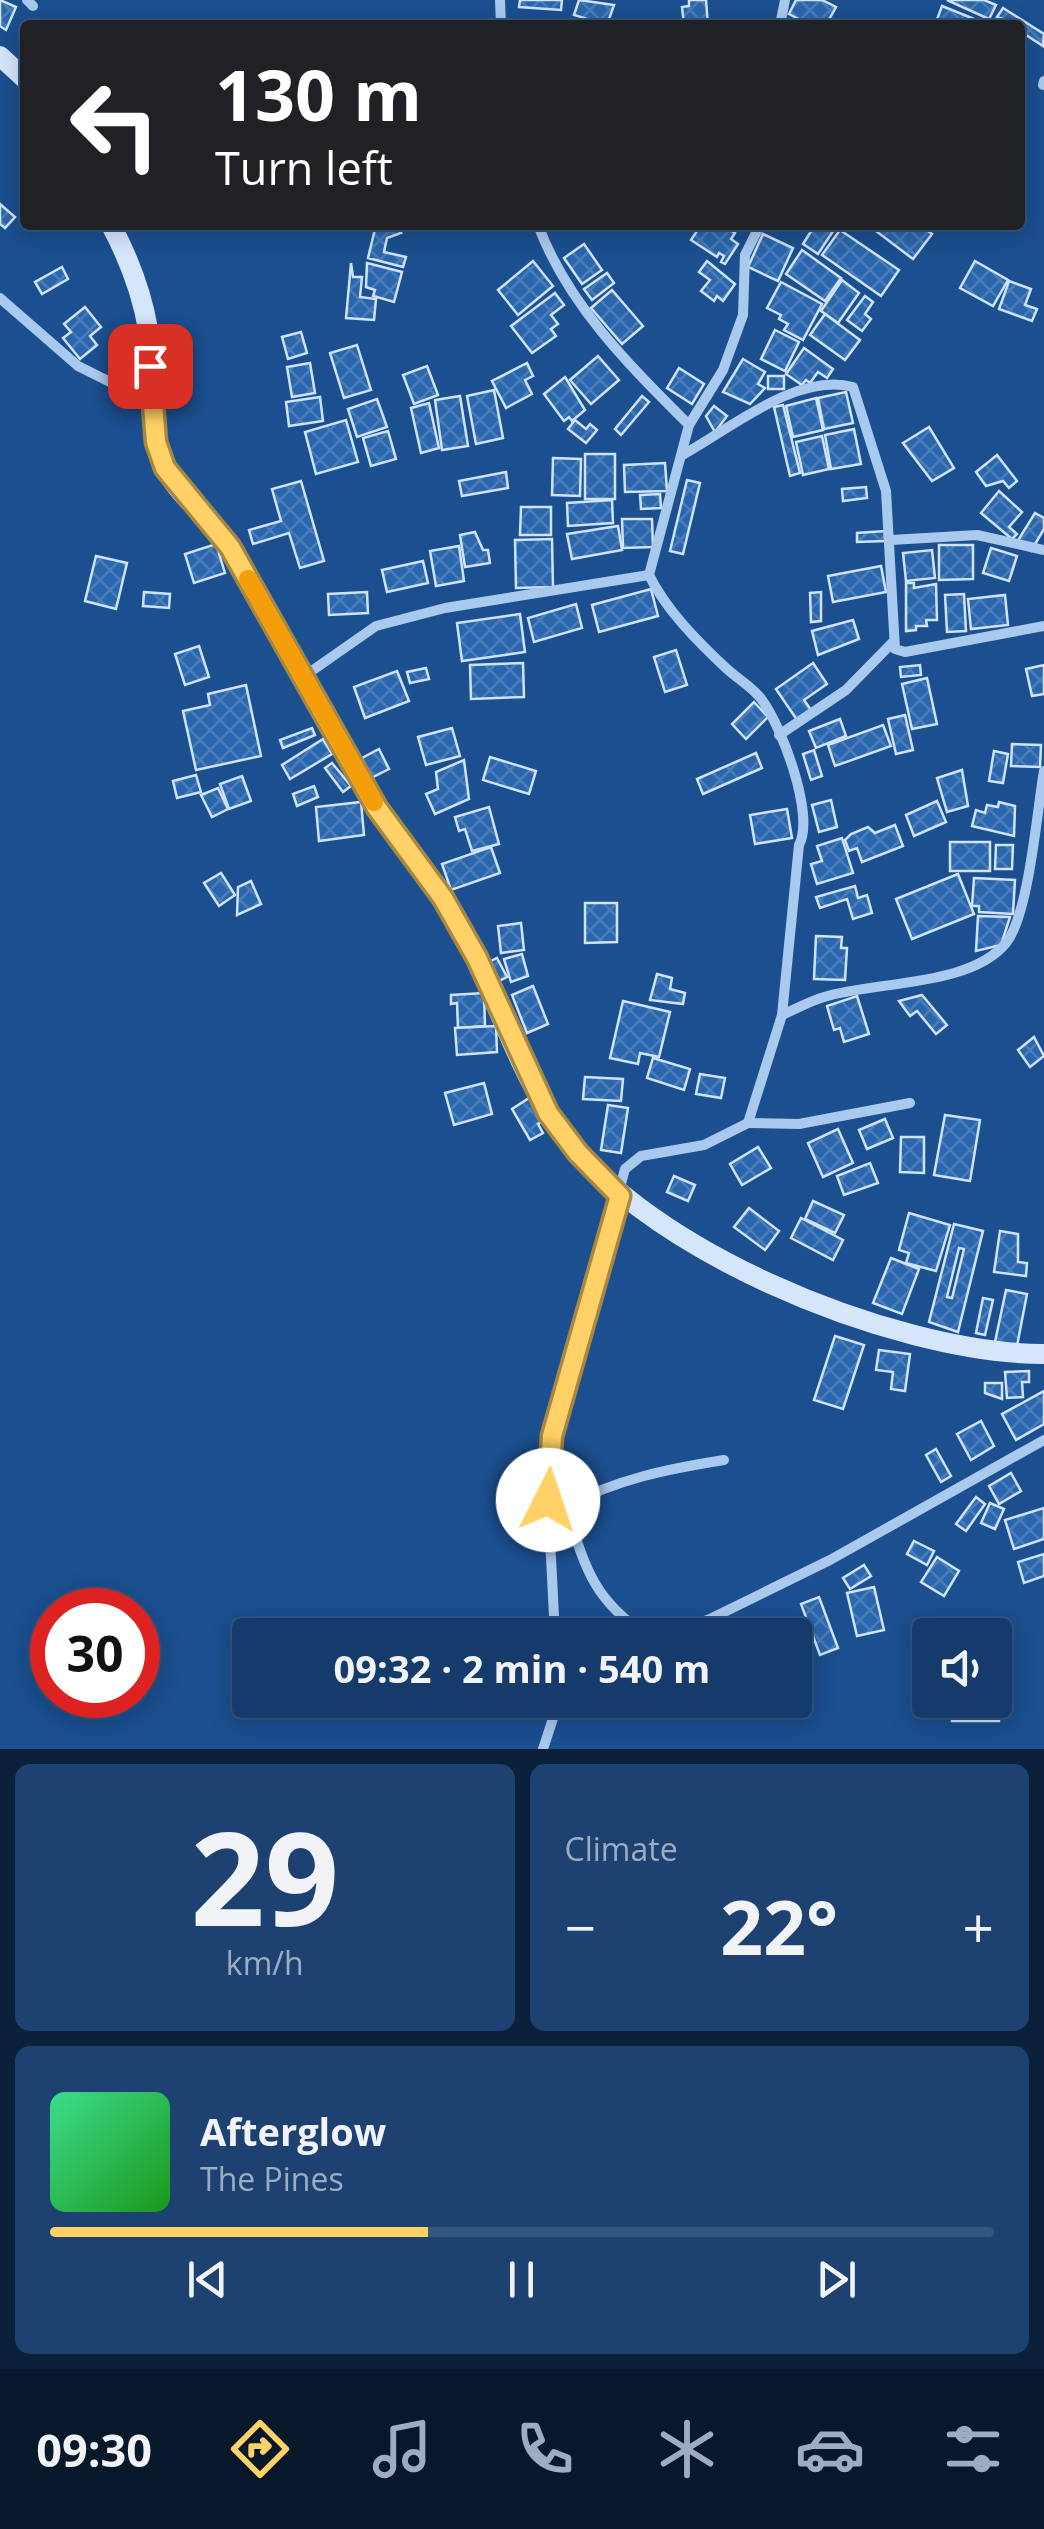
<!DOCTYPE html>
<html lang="en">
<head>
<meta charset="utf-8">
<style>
  body { margin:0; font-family:"Open Sans",sans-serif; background:#1d4271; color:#f1f3f6; height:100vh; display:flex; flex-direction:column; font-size:38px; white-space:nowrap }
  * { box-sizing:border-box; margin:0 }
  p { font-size:32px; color:#9dadc1 }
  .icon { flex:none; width:55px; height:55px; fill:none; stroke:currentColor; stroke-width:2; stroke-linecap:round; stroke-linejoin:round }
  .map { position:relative; height:1749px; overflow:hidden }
  .side { display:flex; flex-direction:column; gap:15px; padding:15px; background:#0b203b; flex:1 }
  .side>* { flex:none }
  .guide { position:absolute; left:20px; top:20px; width:1005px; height:210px; border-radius:10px; box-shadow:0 5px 25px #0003,0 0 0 2px #33557e; background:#202124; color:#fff; overflow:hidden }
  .fabs { position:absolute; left:912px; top:1618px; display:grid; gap:20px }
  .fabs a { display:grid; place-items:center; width:100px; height:100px; border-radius:10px; background:#143b6b; box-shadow:0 5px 25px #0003,0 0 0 2px #33557e; font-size:50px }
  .speed { position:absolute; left:30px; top:1588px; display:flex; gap:20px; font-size:50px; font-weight:700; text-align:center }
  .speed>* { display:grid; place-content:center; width:130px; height:130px; border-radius:50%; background:#143b6b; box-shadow:0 5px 25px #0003,0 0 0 2px #33557e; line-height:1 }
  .speed .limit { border:15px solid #d22; background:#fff; color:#111 }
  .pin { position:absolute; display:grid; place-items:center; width:85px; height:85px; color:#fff; margin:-42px; border-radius:20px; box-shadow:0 5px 15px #0006 }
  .me { position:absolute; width:110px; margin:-55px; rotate:4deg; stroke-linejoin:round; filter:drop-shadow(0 0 8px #0008) }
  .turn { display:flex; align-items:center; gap:35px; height:210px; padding:0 30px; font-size:45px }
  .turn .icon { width:130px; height:130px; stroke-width:2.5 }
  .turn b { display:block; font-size:70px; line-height:85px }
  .big { font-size:75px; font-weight:700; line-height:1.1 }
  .side .card { flex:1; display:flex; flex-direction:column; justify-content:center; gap:15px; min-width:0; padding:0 35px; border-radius:15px; background:#1d4271 }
  .side .dial { align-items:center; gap:0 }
  .dial b { font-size:130px; line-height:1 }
  .song { display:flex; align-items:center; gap:30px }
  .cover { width:120px; height:120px; border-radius:15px; background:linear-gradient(135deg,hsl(150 70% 55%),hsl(120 70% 35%)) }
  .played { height:10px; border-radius:5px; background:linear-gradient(90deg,#ffd166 40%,#33557e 40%) }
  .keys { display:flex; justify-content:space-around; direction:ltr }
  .heat { display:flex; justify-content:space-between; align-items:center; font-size:55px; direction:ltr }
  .side .tiles { flex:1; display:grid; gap:15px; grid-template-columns:1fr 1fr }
  .card:last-child { grid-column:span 2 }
  .trip { position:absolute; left:232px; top:1618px; width:580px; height:100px; border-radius:10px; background:#143b6b; box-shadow:0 5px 25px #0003,0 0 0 2px #33557e; font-weight:700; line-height:100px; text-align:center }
  .dock { display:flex; height:160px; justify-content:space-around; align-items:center; background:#08182b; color:#9dadc1 }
  .dock .icon { width:70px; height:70px }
  .dock .current { color:#ffd166 }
  .dock b { font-size:45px; color:#f1f3f6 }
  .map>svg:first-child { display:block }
</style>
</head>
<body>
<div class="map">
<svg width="1044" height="1749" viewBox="0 0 1044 1749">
  <defs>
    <pattern id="building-cross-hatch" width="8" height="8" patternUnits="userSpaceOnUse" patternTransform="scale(2.5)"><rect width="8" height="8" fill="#2a66ad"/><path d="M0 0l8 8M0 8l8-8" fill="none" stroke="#4a7db9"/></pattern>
  </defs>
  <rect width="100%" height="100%" fill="#1b4f8f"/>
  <g fill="url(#building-cross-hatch)" stroke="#cfe3fa" stroke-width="2.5" fill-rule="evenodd">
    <path d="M0,0L16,7L6,30L0,26Z"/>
    <path d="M520,0H562L561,10L519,7Z"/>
    <path d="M579,0L614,5L607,25L574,15Z"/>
    <path d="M689,0H706L708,25H684L682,7L689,6Z"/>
    <path d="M796,0H822L836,7L826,25H810L789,14Z"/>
    <path d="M947,0H984L996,5L989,19Z"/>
    <path d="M942,6L989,25H935Z"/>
    <path d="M1003,8L1044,34L1043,46L1020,31V25L997,17Z"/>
    <path d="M0,204L15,217L5,228L0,224Z"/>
    <path d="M376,225H395L401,233L387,238L384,252L406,257L403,267L368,258Z"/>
    <path d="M701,225H723L735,233L731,239L738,244L725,264L721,262L724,256L719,253L717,257L691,240Z"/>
    <path d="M815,225H837L818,254L803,244Z"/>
    <path d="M868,225H920L932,234L913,259Z"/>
    <path d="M840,230L899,270L881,296L822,255Z"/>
    <path d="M763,234L793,248L778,281L748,267Z"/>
    <path d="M584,244L602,270L582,284L564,258Z"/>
    <path d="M802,250L841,278L825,301L786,274Z"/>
    <path d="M533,261L553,286L518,315L498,290Z"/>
    <path d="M707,261L735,284L723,301L717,296L714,301L701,291L710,280L699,272Z"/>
    <path d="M975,261L1008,280L993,306L960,288Z"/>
    <path d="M351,263L353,277H362L360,297L376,299L374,320L346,318Z"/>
    <path d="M367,263L402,272L394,302L373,296L375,290L366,287Z"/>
    <path d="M62,267L68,279L42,294L35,282Z"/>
    <path d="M607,273L614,283L592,300L584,289Z"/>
    <path d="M842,280L859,293L838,323L821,311Z"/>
    <path d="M1009,281L1031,289L1025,305L1037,309L1032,321L999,309Z"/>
    <path d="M781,282L822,304L803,340L784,330L788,324L779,319L781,315L767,308Z"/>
    <path d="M612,290L643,326L622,344L591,308Z"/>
    <path d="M555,293L564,305L551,315L558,324L551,329L556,336L532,353L511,326Z"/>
    <path d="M865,296L873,302L865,314L871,319L862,331L847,320Z"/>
    <path d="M85,307L101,327L90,336L97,345L80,359L63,338L71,332L64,324Z"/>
    <path d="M825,314L860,340L845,360L810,335Z"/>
    <path d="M775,330L799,342L785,371L761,359Z"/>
    <path d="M301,332L307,353L288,359L282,337Z"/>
    <path d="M357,345L371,390L344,398L330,353Z"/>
    <path d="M804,348L833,369L827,378L818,372L810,383L806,380L802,385L786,374Z"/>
    <path d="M598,356L619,380L591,404L570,380Z"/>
    <path d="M743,359L765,372L758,384L765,388L750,404L723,392Z"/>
    <path d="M310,363L315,393L292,397L287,367Z"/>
    <path d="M527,363L533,376L525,380L532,394L506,408L492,381Z"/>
    <path d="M427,366L438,395L414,404L403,375Z"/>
    <path d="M679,368L704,384L692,404L667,388Z"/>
    <rect x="768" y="376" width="16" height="13"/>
    <path d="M565,377L585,410L572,421L569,417L564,421L544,394Z"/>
    <path d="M494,390L503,438L476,444L467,396Z"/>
    <path d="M846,392L853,423L824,429L818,398Z"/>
    <path d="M460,396L468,446L442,450L435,400Z"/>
    <path d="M642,396L649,402L621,435L615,429Z"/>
    <path d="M320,397L323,421L289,426L286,402Z"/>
    <path d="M816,398L823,430L793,437L786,406Z"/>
    <path d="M377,399L387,427L357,437L348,409Z"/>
    <path d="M429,403L439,448L421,453L411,408Z"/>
    <path d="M783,405L800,473L790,476L774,407Z"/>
    <path d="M714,406L727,416L715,432L706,416Z"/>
    <path d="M346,420L358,462L316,474L305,432Z"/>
    <path d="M575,420L586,429L590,424L597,430L586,443L568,429Z"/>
    <path d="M929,427L954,468L932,481L903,443Z"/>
    <path d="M854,429L861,464L831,469L825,435Z"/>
    <path d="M388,431L396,459L371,466L363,438Z"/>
    <path d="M822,436L829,469L803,475L796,442Z"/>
    <rect x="585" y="454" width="30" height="45"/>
    <path d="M997,455L1017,481L1009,488L1003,481L986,486L976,472Z"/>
    <path d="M553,458L581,459L580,496L552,495Z"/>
    <path d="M665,463L667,491L625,492L624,465Z"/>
    <path d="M506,472L508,488L462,496L459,481Z"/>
    <path d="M687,480L700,483L683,554L670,551Z"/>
    <path d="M301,481L324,561L300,568L289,533L253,544L249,530L281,521L272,489Z"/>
    <path d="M866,487L867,498L843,501L842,489Z"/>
    <path d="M999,491L1022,512L1009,527L1017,534L1012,539L981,513Z"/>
    <path d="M660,494L661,508L641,509L640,495Z"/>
    <path d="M612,500L613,523L568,526L567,503Z"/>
    <path d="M521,507H551V535H520Z"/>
    <path d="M1035,513L1044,518V529L1031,551L1017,542Z"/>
    <path d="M622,519H652L653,547L623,548Z"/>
    <path d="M618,526L622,550L572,559L567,534Z"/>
    <path d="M885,531V541L857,542V533Z"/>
    <path d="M475,532L483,550H488L490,563L465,567L460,535Z"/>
    <path d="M552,539L553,587L516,588L515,540Z"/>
    <path d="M216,544L225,573L194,583L185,554Z"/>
    <path d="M939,545H973V579L939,580Z"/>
    <path d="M459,546L464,581L436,586L430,551Z"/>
    <path d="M991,548L1017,556L1009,581L983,573Z"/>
    <path d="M932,550L935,578L906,581L903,553Z"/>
    <path d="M96,556L127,563L116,609L85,601Z"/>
    <path d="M423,561L428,583L387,592L382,570Z"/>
    <path d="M881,566L886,592L833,602L828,576Z"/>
    <path d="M906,583H914V588L936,584L937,620H926L927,626H916V630L906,631Z"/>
    <path d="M651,589L658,616L599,632L592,605Z"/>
    <path d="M144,592L170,594L169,608L143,606Z"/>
    <path d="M367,592L368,613L329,615L328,594Z"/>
    <path d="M821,592V621L811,622L810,593Z"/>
    <path d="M964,594L966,631L947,632L945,595Z"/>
    <path d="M1005,595L1008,625L971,629L968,599Z"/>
    <path d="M576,604L582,628L534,642L528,618Z"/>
    <path d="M520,614L525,652L462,661L457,623Z"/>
    <path d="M853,620L859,639L818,655L812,631Z"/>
    <path d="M199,646L209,677L185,685L175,654Z"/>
    <path d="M676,650L687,685L665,692L654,657Z"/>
    <path d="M523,663L524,697L471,699L470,665Z"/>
    <path d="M813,663L827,684L804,700L811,710L797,720L776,689Z"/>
    <path d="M920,665L921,675L901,677L900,667Z"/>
    <path d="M1044,665V694L1032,696L1026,669Z"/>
    <path d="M426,668L429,679L410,683L407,672Z"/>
    <path d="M397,671L409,701L365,718L354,687Z"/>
    <path d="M927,678L937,724L912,729L902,684Z"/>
    <path d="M246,685L261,756L196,770L183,711L210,705L208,694Z"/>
    <path d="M754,702L768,717L746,739L732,724Z"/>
    <path d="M905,715L913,750L896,754L888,719Z"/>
    <path d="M840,719L846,736L816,748L809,731Z"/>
    <path d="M883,725L891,746L835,766L828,745Z"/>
    <path d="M312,728L315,735L283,748L280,740Z"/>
    <path d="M452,728L460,756L426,765L418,737Z"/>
    <path d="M323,739L332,754L290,779L282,765Z"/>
    <path d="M1012,744L1041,745L1040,767L1011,766Z"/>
    <path d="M379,749L389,769L371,778L362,758Z"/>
    <path d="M814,750L822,776L811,780L803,754Z"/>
    <path d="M994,751L1008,754L1003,783L989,781Z"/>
    <path d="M756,753L762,768L703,794L697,779Z"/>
    <path d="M490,757L536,771L529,794L483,780Z"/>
    <path d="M464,760L469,799L435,814L426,794L438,789L436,772Z"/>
    <path d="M332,763L351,786L343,792L325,768Z"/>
    <path d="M962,770L968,806L947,812L937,778Z"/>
    <path d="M196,775L201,792L177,798L173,781Z"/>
    <path d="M242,776L251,801L229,809L220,784Z"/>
    <path d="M314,786L318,797L297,806L293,794Z"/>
    <path d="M218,788L228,809L212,817L201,795Z"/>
    <path d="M831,800L837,827L819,832L812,805Z"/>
    <path d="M937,801L946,822L914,836L906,815Z"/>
    <path d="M361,802L364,835L319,841L316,807Z"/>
    <path d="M999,802L1015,806L1014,836L972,826L976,810L985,813L987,805L998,807Z"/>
    <path d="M489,807L499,844L472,851L465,829L459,831L455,817Z"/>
    <path d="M787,809L792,838L755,844L750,815Z"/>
    <path d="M895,825L903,846L862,862L857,848L849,851L845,840L851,834L868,827L875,833Z"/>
    <path d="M842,838L853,873L817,884L811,864L822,861L817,846Z"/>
    <rect x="950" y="842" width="40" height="29"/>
    <path d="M996,845H1013L1012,869H995Z"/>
    <path d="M491,847L500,873L451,890L442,864Z"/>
    <path d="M221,873L235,895L219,906L204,883Z"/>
    <path d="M958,874L974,914L912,939L896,899Z"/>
    <path d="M974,878L1015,880L1013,914L979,912V906H972Z"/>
    <path d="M251,881L261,904L237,915L238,887Z"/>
    <path d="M855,886L858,898L867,895L872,913L853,919L847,899L820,908L816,897Z"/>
    <path d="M585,903H617V942L585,943Z"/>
    <path d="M978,916L1010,917L1001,945L976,951Z"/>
    <path d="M521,923L524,950L501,953L498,926Z"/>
    <path d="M816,936L842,937L841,948H847L845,980L814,979Z"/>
    <path d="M522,954L528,976L511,982L504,959Z"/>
    <path d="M497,958L507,977L499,981L489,962Z"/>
    <path d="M657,974L672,978L670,989L685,993L683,1004L650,1000Z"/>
    <path d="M533,986L548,1024L527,1033L512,995Z"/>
    <path d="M484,993L485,1026L458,1028L457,1003L451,1004V995Z"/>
    <path d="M922,995L947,1025L936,1034L917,1011L910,1016L899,1001Z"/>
    <path d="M857,996L869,1034L844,1042L840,1028L834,1030L827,1006Z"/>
    <path d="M623,1001L670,1012L659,1057L640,1053L638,1064L610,1058Z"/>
    <path d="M496,1026L497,1052L457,1055L455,1028Z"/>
    <path d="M1034,1037L1044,1056L1030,1067L1018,1050Z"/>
    <path d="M653,1058L690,1069L684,1090L647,1078Z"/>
    <path d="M700,1074L725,1078L721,1098L696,1094Z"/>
    <path d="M585,1077L623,1079L621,1101L583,1099Z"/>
    <path d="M484,1083L492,1114L454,1125L445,1093Z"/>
    <path d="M529,1098L543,1121L538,1124L543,1133L530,1140L512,1109Z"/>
    <path d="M608,1105L628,1108L621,1153L601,1150Z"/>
    <path d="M945,1115L980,1120L970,1181L934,1175Z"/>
    <path d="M885,1119L893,1138L867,1149L859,1130Z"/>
    <path d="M838,1129L853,1163L823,1177L808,1143Z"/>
    <path d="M901,1137H924V1173L900,1172Z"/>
    <path d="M758,1147L771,1168L742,1185L730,1164Z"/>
    <path d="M870,1163L878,1183L844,1195L837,1176Z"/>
    <path d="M674,1176L695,1185L688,1201L667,1192Z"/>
    <path d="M813,1201L844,1215L835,1233L805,1219Z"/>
    <path d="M749,1208L779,1231L765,1250L734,1227Z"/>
    <path d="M909,1213L950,1225L936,1271L906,1263L909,1253L899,1250Z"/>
    <path d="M801,1218L843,1240L833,1260L791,1238Z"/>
    <path d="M954,1224L983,1231L958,1332L929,1322ZM959,1248L964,1249L952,1298L947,1297Z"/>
    <path d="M1000,1231L1018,1234V1262L1027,1263L1026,1276L994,1272Z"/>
    <path d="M891,1258L919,1269L902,1314L873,1303Z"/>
    <path d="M1006,1290L1027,1294L1017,1346L995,1342Z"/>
    <path d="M983,1298L993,1300L985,1335L976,1333Z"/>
    <path d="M835,1336L864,1345L843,1409L814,1400Z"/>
    <path d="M879,1350L910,1354L905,1391L891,1389L893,1372L876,1370Z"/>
    <path d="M1029,1371V1382H1022L1023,1397L1007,1398L1005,1372Z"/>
    <path d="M985,1383H1002V1399L985,1393Z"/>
    <path d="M1044,1391V1424L1016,1440L1002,1414Z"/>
    <path d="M981,1421L994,1446L971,1460L957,1434Z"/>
    <path d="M936,1449L951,1476L941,1482L926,1455Z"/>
    <path d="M1011,1473L1021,1491L999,1504L989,1486Z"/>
    <path d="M976,1497L985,1504L966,1531L956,1524Z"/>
    <path d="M990,1503L1004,1509L995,1529L981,1523Z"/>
    <path d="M1044,1508V1539L1014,1549L1005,1520Z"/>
    <path d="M914,1541L934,1551L927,1565L907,1554Z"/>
    <path d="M1044,1554V1576L1024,1583L1018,1562Z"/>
    <path d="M937,1557L959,1571L944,1596L921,1582Z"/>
    <path d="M864,1565L871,1576L850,1589L843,1578Z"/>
    <path d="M874,1587L884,1630L857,1636L847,1593Z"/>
    <path d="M819,1597L838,1648L820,1655L801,1604Z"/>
    <path d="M995,1688L1000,1689L999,1721H952V1700H995Z"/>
  </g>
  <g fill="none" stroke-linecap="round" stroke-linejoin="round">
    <g stroke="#a9c9ee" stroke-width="10">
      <path d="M27,0L33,6"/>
      <path d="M500,0L501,25"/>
      <path d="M780,25L785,0"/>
      <path d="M1043,85L1044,81"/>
      <path d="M538,225C568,305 629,365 689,425"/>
      <path d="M0,298L78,366L152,403"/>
      <path d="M684,454C730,429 797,372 853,387L886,491L895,649L905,652L1044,626"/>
      <path d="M891,540L977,535L1044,550"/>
      <path d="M303,677L376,626L445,608L649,575"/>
      <path d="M779,735L846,690L892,643"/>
      <path d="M782,1015C796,1009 810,1001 824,997C875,981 970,987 1006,943C1029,915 1037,810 1044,771"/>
      <path d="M748,1123L799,1124L910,1103"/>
      <path d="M548,1500L566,1506C584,1564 592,1600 647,1635"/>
      <path d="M566,1506C618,1479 667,1469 724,1460"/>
      <path d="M555,1635L548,1500L552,1436L625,1169L641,1156L704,1145L748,1123L782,1015L799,845C815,815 782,727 762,700C754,688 738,679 727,669C698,642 666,610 649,575L689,425L723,370L743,315L745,255L760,225"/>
      <path d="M664,1635L710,1619L830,1560L1044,1440"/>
      <path d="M543,1749L559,1700"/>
    </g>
    <g stroke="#d6e6fa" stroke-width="20">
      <path d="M0,56L25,79"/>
      <path d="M111,225C128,257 142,294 148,329C155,374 144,428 166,470C181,500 213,519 231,548C282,631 325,720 375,803C395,837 424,866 444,899C486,967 507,1045 548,1113C628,1246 893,1354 1044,1354"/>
    </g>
  </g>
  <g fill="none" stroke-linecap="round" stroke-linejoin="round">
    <defs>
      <path id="route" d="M150,366L156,442L165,468L230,547L377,808L443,898L477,958L548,1113L578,1153L620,1196L552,1436L548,1500"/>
    </defs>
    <use href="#route" stroke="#a68842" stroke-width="25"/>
    <use href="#route" stroke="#ffd166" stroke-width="18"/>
    <path stroke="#f59e0b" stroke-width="18" d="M248,579L374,802"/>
  </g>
</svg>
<div class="fabs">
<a><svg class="icon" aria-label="sound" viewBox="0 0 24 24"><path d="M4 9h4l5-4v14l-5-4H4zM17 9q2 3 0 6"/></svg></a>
</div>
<div class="speed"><div class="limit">30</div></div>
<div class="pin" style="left:150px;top:366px;background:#d93025"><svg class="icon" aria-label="arrive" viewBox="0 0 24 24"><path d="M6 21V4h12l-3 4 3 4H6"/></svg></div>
<svg class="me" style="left:548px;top:1500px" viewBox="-20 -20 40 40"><circle r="19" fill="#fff"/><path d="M0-13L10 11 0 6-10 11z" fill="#ffd166"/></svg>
<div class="trip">09:32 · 2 min · 540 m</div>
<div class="guide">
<div class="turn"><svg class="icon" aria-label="left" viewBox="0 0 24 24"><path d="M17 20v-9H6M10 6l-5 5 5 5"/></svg><div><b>130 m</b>Turn left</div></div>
</div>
</div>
<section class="side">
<div class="tiles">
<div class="card dial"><b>29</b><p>km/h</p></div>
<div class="card"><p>Climate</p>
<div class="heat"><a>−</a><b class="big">22°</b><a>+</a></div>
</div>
<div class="card">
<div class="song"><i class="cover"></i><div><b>Afterglow</b><p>The Pines</p></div></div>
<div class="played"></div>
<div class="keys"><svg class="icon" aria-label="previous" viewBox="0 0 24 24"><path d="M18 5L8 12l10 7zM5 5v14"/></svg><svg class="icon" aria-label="pause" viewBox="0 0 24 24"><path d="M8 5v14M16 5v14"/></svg><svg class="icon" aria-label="next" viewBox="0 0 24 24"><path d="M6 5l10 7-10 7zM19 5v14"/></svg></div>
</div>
</div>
</section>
<nav class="dock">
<b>09:30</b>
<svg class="icon current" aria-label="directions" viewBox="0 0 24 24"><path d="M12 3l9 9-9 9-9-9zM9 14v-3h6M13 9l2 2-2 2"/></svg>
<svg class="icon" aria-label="music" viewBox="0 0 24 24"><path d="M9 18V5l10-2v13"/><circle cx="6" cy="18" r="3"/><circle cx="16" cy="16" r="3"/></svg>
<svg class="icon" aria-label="phone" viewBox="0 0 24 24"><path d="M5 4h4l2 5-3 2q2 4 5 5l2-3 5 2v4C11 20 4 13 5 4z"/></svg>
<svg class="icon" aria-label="climate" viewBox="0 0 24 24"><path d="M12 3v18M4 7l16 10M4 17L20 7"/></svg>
<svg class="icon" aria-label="car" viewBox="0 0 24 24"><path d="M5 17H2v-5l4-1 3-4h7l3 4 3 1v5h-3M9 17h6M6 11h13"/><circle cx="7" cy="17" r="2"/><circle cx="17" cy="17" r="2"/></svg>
<svg class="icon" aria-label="filters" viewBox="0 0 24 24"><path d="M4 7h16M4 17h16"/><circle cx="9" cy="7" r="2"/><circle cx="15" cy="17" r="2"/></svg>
</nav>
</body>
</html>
